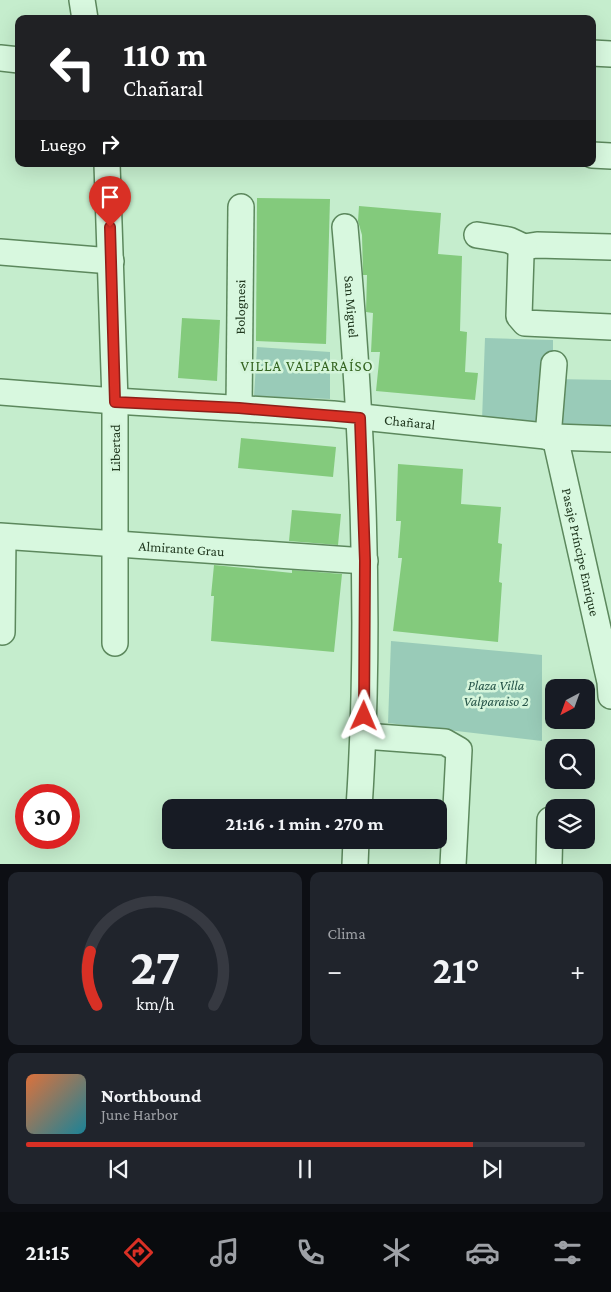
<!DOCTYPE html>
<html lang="es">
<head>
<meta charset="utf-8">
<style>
  body { margin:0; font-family:"Crimson Pro",serif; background:#20242c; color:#f1f3f6; height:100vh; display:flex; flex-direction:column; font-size:19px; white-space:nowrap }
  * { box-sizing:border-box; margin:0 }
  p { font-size:16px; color:#9ea1a6 }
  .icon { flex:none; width:28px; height:28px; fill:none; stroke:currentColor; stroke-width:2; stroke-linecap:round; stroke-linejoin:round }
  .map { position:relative; height:864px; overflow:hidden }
  .panel { display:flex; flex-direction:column; gap:8px; padding:8px; background:#0d0f14; flex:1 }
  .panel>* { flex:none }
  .top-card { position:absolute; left:15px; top:15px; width:581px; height:152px; border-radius:10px; box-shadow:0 5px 20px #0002; background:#202124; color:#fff; overflow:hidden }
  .needle { width:32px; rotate:221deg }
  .controls { position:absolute; left:545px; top:679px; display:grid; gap:10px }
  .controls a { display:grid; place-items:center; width:50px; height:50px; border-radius:10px; background:#171b24; box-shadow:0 5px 20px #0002; font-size:25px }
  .speed { position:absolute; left:15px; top:784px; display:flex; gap:10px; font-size:25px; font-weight:700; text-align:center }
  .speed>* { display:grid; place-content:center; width:65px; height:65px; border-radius:50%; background:#171b24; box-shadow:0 5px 20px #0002; line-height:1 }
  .speed .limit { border:8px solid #d22; background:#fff; color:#111 }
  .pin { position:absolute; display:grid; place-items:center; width:42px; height:42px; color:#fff; margin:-51px -21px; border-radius:50% 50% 50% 0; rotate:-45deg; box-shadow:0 0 5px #0007 }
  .pin .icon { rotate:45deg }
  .me { position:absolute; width:55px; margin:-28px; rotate:1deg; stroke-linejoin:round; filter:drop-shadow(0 0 4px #0008) }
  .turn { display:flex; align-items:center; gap:18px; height:105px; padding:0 25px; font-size:22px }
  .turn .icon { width:65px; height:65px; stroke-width:2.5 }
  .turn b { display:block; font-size:35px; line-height:42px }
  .then { display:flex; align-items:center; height:48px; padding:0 25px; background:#0003; gap:10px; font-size:19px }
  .big { font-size:38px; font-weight:700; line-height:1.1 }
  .panel .card { flex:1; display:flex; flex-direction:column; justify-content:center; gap:8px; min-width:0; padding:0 18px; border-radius:10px; background:#20242c }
  .panel .dial { align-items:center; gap:0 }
  .dial svg { height:130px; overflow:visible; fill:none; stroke:#363941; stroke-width:7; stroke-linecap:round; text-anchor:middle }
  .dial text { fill:#f1f3f6; stroke:none }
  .song { display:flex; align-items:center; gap:15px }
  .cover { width:60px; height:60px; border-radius:8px; background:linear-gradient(135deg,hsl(20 70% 55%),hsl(190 70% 35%)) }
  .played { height:5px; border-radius:2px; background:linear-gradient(90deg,#d93025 80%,#363941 80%) }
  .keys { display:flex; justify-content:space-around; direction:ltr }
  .heat { display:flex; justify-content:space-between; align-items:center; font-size:28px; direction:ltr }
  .panel .tiles { flex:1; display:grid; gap:8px; grid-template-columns:1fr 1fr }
  .card:last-child { grid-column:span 2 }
  .trip { position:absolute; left:162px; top:799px; width:285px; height:50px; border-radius:10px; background:#171b24; box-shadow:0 5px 20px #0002; font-weight:700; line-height:50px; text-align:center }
  .dock { display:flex; height:80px; justify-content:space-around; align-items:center; background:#090b0e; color:#9ea1a6 }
  .dock .icon { width:35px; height:35px }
  .dock .active { color:#d93025 }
  .dock b { font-size:22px; color:#f1f3f6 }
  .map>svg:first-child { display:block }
</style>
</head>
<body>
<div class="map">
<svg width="611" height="865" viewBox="0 0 611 865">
  <rect width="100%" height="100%" fill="#c5edcd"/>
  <g fill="#99cbb8">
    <path d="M485,338L553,340V379L611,380V431L482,420Z"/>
    <path d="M257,347L330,352V399L254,396Z"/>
    <path d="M391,641L542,655V741L388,723Z"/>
  </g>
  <g fill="#83ca7c">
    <path d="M257,198L330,199L326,344L256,341Z"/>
    <path d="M359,206L441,213L438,254L462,256L460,331L467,332L465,372L478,373L475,400L376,391L380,352H371L373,313L366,312L367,275H363L362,235L358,221Z"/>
    <path d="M182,318L220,320L217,381L178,378Z"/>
    <path d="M241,438L336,447L333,477L238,468Z"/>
    <path d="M398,464L463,469L461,504L501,507L498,543L502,544L499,582L502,583L498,642L393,631L402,558H398L401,521H396Z"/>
    <path d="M292,510L341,514L338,545L289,541Z"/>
    <path d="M214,565L292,573V570L342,574L334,652L211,641L214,596H211Z"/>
  </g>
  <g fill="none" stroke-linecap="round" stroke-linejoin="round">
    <defs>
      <g id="minor">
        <path d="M82,0L85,19"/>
        <path d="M592,53L611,54"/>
        <path d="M0,58L19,60"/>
        <path d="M592,155L611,156"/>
        <path d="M107,164L115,401V643"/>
        <path id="s1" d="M345,227C362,420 372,614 359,808"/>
        <path d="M477,235L509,240L524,247L537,245L611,247"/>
        <path d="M524,247L521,255L519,316L525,323L611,327"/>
        <path d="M0,252L111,261"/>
        <path id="s2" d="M0,392L115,401L333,414L555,437L611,439"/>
        <path id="s3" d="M239,408L241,207"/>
        <path d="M548,437L554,364"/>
        <path id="s4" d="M555,437L610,682L611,696"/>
        <path id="s5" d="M0,536L365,561"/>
        <path d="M2,632L3,537"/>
        <path d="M364,736L445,742L459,750L453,865"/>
        <path d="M355,865L356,840"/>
        <path d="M549,865L550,820"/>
      </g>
    </defs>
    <use href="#minor" stroke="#5c885d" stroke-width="28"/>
    <use href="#minor" stroke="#d8f8df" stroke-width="25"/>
  </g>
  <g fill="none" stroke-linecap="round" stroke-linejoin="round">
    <defs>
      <path id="route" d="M110,227L115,402L239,408L360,418L365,561L364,716"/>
    </defs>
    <use href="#route" stroke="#8d1f18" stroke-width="12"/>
    <use href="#route" stroke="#d93025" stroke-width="9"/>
  </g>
  <g text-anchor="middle" stroke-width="5" stroke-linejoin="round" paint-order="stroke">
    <g font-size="14" fill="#20381f" stroke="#d5f5db">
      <text dy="5" stroke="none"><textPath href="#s3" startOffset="101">Bolognesi</textPath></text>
      <text dy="5" stroke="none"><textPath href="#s1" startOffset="80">San Miguel</textPath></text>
      <text dy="5" stroke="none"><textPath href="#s2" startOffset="411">Chañaral</textPath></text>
      <text transform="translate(115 448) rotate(-90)" y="5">Libertad</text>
      <text dy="5" stroke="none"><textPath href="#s5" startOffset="182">Almirante Grau</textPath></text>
      <text dy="5" stroke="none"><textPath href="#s4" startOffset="118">Pasaje Príncipe Enrique</textPath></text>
    </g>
    <g font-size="14" font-style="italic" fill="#265448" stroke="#d5f5db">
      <text x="496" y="690">Plaza Villa<tspan x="496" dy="16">Valparaiso 2</tspan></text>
    </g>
    <g font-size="15" letter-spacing="1" fill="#346420" stroke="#d5f5db">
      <text x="307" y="371">VILLA VALPARAÍSO</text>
    </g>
  </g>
</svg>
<div class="controls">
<a><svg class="needle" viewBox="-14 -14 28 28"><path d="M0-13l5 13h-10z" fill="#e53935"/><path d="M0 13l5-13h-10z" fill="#9ea1a6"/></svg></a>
<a><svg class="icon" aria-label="search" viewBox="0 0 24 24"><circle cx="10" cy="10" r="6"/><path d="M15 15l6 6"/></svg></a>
<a><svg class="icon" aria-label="layers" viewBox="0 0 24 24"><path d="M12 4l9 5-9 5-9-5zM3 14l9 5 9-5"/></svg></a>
</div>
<div class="speed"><div class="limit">30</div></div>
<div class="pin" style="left:110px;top:227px;background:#d93025"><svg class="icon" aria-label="arrive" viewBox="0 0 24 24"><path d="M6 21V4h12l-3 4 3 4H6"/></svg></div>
<svg class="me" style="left:364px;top:716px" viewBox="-20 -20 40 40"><path d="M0-17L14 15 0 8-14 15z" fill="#d93025" stroke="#fff" stroke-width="4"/></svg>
<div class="trip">21:16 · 1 min · 270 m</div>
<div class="top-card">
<div class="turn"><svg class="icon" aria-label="left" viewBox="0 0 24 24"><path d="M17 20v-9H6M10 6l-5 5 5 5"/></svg><div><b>110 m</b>Chañaral</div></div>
<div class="then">Luego<svg class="icon" aria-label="right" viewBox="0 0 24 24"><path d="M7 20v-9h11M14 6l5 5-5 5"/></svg></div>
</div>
</div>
<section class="panel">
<div class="tiles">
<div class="card dial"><svg viewBox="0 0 100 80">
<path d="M14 69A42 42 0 1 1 86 69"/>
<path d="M14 69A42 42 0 0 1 10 36" stroke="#d93025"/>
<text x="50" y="56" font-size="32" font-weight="700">27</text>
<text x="50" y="72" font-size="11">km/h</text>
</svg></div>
<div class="card"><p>Clima</p>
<div class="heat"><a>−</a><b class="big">21°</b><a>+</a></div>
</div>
<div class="card">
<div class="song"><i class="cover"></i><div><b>Northbound</b><p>June Harbor</p></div></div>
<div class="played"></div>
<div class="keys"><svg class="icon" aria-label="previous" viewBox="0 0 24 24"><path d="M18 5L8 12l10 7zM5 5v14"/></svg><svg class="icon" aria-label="pause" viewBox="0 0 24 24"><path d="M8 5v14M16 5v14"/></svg><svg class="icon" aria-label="next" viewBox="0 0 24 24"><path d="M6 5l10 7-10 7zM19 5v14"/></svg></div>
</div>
</div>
</section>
<nav class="dock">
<b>21:15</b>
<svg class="icon active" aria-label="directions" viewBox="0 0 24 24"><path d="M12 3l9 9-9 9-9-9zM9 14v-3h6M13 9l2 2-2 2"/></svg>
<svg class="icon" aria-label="music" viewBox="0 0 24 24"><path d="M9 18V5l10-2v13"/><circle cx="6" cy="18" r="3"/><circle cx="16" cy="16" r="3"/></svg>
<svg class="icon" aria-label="phone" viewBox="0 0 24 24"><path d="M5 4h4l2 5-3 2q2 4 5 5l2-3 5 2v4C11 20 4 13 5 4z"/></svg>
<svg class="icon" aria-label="climate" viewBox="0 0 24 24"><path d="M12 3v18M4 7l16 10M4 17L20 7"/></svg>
<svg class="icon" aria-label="car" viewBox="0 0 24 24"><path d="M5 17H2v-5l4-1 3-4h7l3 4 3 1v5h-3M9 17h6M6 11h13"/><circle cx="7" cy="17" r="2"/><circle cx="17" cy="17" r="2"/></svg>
<svg class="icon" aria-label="filters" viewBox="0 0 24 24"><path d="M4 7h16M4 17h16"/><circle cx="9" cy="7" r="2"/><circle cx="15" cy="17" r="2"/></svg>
</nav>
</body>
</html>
